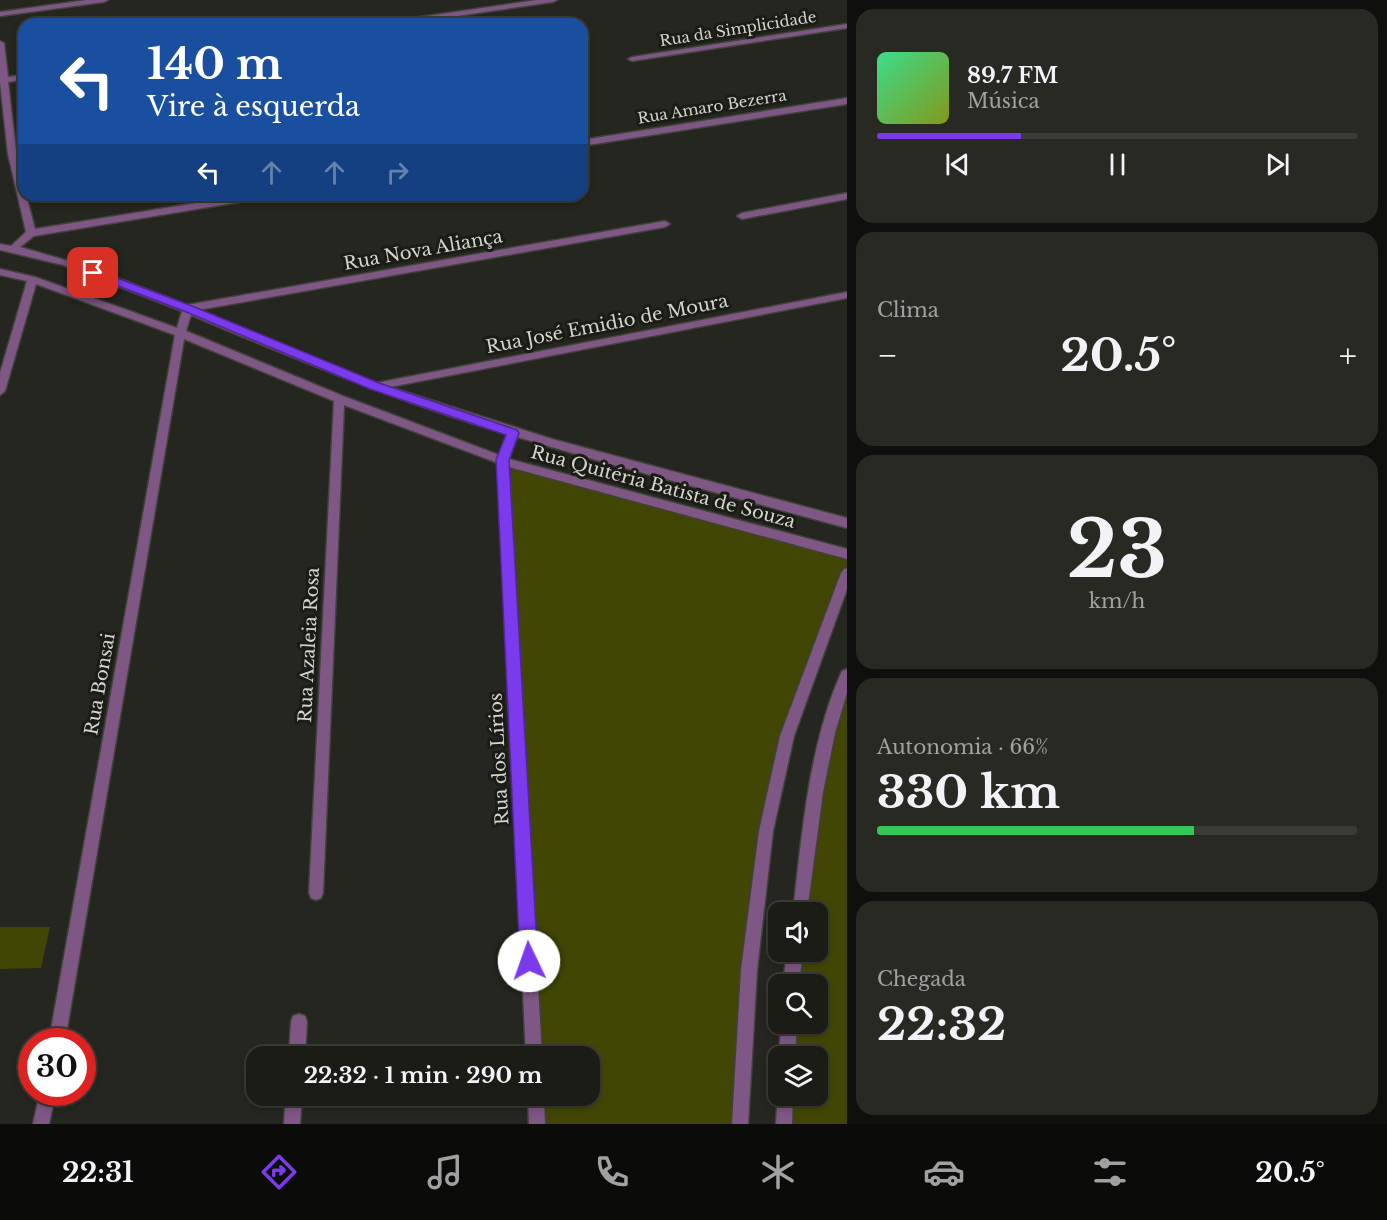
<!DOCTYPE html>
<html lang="pt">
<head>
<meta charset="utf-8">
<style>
  body { margin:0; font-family:"Libre Baskerville",serif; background:#292924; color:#f1f3f6; height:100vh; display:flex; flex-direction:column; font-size:22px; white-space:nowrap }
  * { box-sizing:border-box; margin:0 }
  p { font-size:20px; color:#a0a1a1 }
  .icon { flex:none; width:33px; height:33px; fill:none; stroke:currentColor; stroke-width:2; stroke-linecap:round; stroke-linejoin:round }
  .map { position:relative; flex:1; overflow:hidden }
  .drawer { display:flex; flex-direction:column; gap:9px; padding:9px; background:#0f0f0d; width:540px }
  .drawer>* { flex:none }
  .guide { position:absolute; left:18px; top:18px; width:570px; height:183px; border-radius:18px; box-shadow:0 3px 9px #0003,0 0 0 2px #3a3a36; background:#1a4fa0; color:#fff; overflow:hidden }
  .buttons { position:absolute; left:768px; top:902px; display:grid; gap:12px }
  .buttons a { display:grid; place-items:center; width:60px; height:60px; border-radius:12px; background:#1c1c17; box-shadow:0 3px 9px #0003,0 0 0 2px #3a3a36; font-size:30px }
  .speed { position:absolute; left:18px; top:1028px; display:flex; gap:12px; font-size:30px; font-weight:700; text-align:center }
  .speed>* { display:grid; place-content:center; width:78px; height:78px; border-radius:50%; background:#1c1c17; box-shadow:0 3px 9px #0003,0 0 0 2px #3a3a36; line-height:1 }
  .speed .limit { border:9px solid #d22; background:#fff; color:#111 }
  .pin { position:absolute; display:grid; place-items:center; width:51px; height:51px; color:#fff; margin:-26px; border-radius:12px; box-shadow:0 3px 9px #0006 }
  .me { position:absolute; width:66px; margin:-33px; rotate:357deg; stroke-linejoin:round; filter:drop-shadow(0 0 4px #0008) }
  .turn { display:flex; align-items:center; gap:21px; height:126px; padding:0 30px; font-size:27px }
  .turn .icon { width:78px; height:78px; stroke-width:2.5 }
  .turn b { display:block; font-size:42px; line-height:51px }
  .lanes { display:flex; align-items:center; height:57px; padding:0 30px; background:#0003; justify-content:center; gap:30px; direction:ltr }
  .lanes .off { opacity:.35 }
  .big { font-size:45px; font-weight:700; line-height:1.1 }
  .drawer .tile { flex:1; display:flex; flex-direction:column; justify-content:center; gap:9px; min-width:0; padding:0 21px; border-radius:18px; background:#292924 }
  .drawer .dial { align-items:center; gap:0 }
  .dial b { font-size:78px; line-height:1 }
  .song { display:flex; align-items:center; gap:18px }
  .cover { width:72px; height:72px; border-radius:9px; background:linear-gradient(135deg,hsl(150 70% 55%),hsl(70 70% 35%)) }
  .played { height:6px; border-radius:3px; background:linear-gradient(90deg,#7c3aed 30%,#3a3a36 30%) }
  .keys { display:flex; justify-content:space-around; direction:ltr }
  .heat { display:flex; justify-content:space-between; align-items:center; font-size:33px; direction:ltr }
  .charge { height:9px; border-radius:4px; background:linear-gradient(90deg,#34c759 66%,#3a3a36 0) }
  .trip { position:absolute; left:246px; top:1046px; width:354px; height:60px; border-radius:18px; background:#1c1c17; box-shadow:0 3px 9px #0003,0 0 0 2px #3a3a36; font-weight:700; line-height:60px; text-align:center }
  .tabs { display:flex; height:96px; justify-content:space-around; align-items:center; background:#0b0b09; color:#a0a1a1 }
  .tabs .icon { width:42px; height:42px }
  .tabs .current { color:#7c3aed }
  .tabs b { font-size:27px; color:#f1f3f6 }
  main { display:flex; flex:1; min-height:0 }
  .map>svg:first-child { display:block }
</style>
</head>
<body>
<main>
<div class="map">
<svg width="847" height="1124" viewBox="0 0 847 1124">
  <rect width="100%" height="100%" fill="#25261f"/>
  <g fill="#424605">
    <path d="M503,461L847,554V574L809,672L766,831L747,1124H537L536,1095H590V1056H534Z"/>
    <path d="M847,682V1124H788L789,1095H818V1056H790V1023H818V984H791L795,951H818V912H801L824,748Z"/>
    <path d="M0,927H50L41,968L0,969Z"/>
  </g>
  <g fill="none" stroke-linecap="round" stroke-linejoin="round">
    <defs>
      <g id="minor">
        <path d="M87,0H108L104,2L0,16V12Z"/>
        <path d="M537,0H557L553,2L402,24H382L386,22Z"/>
        <path d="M847,24V28L632,61L628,59L632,57Z"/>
        <path d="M0,41L4,43L8,77L24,75V79L8,82L16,151L24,149V155L17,156L24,185V195H26L35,229L246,195H268L263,198L34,236L20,247L86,266L187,305L665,221L670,224L665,227L198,310L376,383L847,292V298L390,387L552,439L847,518V528L610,464L517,437L509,459L847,549V559L509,467L542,1056H526L498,463L344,405L323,893L321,898L316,900L311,898L309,893L334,401L184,339L65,1041H49L175,335L36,284L5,391L0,395V373L27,281L0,275V269L35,277L177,328L182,311L63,265L0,250V244L11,246L26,232L8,154L0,82ZM191,315C295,359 399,402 507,434L499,455L343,396L186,331Z"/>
        <path d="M847,98V104L582,146V140Z"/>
        <path d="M847,193V199L742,219L737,216L742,213Z"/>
        <path d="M847,568V589L794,736L773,831L757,970L748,1124H732L741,970L759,831L780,736L841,573L843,570Z"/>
        <path d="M847,669V693L835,733L823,792L807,912H793C802,834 809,743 842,671Z"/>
        <path d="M787,951H803L799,984H783Z"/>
        <path d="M299,1014L305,1016L307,1022L305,1056H289L291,1022L293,1016Z"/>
        <path d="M781,1023H797L795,1056H779Z"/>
        <path d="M778,1091V1095H793L792,1124H776Z"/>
        <path d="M40,1092H56L49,1124H33Z"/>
        <path d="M286,1095H302L300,1124H284Z"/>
        <path d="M528,1095H544L545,1124H529Z"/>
      </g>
    </defs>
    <use href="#minor" stroke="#41423b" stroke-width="3"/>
    <use href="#minor" fill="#7e5785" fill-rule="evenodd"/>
  </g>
  <path fill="#7c3aed" stroke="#51269a" stroke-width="1.5" d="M93,269L192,306L379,383L517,430L519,433L509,460L538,961L535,967L529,969L523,967L520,961L496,460L506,435L370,389L184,311L89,275V270Z"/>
  <g text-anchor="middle" stroke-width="6" stroke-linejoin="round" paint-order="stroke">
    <g font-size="15" fill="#d3d4cf" stroke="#1b1c16">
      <text transform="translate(738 29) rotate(-9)" y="5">Rua da Simplicidade</text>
      <text transform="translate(712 107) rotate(-9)" y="5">Rua Amaro Bezerra</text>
    </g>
    <g font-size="18" fill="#d3d4cf" stroke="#1b1c16">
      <text transform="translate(423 250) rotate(-10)" y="6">Rua Nova Aliança</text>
      <text transform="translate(607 324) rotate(-11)" y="6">Rua José Emidio de Moura</text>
      <text transform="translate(663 487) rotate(15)" y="6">Rua Quitéria Batista de Souza</text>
      <text transform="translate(309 645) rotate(-87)" y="6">Rua Azaleia Rosa</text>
      <text transform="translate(100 684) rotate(-80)" y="6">Rua Bonsai</text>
      <text transform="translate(499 759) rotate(-93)" y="6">Rua dos Lírios</text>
    </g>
  </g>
</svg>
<div class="buttons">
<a><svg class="icon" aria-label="sound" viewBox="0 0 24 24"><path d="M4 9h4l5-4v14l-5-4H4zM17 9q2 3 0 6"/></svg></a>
<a><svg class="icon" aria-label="search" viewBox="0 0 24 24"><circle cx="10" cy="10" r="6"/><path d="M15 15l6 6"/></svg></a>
<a><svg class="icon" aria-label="layers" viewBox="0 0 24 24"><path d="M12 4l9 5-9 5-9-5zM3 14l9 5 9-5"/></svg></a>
</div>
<div class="speed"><div class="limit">30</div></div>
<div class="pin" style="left:93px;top:273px;background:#d93025"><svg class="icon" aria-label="arrive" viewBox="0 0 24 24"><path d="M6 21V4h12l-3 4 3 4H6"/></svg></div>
<svg class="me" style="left:529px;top:961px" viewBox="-20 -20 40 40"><circle r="19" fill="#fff"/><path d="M0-13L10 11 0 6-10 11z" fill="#7c3aed"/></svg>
<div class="trip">22:32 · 1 min · 290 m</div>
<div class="guide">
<div class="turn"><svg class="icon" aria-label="left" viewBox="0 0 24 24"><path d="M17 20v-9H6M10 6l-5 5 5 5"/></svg><div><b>140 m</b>Vire à esquerda</div></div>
<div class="lanes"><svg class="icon" aria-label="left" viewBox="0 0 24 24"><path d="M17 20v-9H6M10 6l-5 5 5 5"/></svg><svg class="icon off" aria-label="ahead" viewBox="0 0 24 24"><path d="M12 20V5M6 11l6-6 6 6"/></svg><svg class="icon off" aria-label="ahead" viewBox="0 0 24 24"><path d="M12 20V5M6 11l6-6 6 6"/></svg><svg class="icon off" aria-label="right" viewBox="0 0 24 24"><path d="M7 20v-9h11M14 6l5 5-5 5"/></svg></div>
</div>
</div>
<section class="drawer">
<div class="tile">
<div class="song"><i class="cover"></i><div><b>89.7 FM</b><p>Música</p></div></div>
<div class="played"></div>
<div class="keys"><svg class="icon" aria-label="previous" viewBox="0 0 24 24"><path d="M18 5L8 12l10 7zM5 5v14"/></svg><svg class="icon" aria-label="pause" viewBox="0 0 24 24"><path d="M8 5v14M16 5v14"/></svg><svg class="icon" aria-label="next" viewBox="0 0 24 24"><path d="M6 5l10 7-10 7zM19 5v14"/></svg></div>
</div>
<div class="tile"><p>Clima</p>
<div class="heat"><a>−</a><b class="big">20.5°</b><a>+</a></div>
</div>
<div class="tile dial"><b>23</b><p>km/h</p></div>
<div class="tile"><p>Autonomia · 66%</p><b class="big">330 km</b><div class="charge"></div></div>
<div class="tile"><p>Chegada</p><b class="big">22:32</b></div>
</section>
</main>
<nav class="tabs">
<b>22:31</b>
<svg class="icon current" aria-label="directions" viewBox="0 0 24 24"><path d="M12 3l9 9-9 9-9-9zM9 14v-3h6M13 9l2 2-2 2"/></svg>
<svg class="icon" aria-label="music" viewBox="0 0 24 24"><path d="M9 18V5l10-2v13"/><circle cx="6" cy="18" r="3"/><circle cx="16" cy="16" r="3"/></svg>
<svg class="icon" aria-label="phone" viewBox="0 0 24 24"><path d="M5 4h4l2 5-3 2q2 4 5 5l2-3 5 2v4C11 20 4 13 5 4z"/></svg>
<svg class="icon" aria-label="climate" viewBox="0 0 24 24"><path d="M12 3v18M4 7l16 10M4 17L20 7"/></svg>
<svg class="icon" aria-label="car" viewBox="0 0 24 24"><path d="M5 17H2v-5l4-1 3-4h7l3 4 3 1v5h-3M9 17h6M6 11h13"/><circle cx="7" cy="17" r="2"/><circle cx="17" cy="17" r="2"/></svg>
<svg class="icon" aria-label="filters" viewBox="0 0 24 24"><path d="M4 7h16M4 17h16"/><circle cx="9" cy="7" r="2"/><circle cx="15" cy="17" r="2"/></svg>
<b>20.5°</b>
</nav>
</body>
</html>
